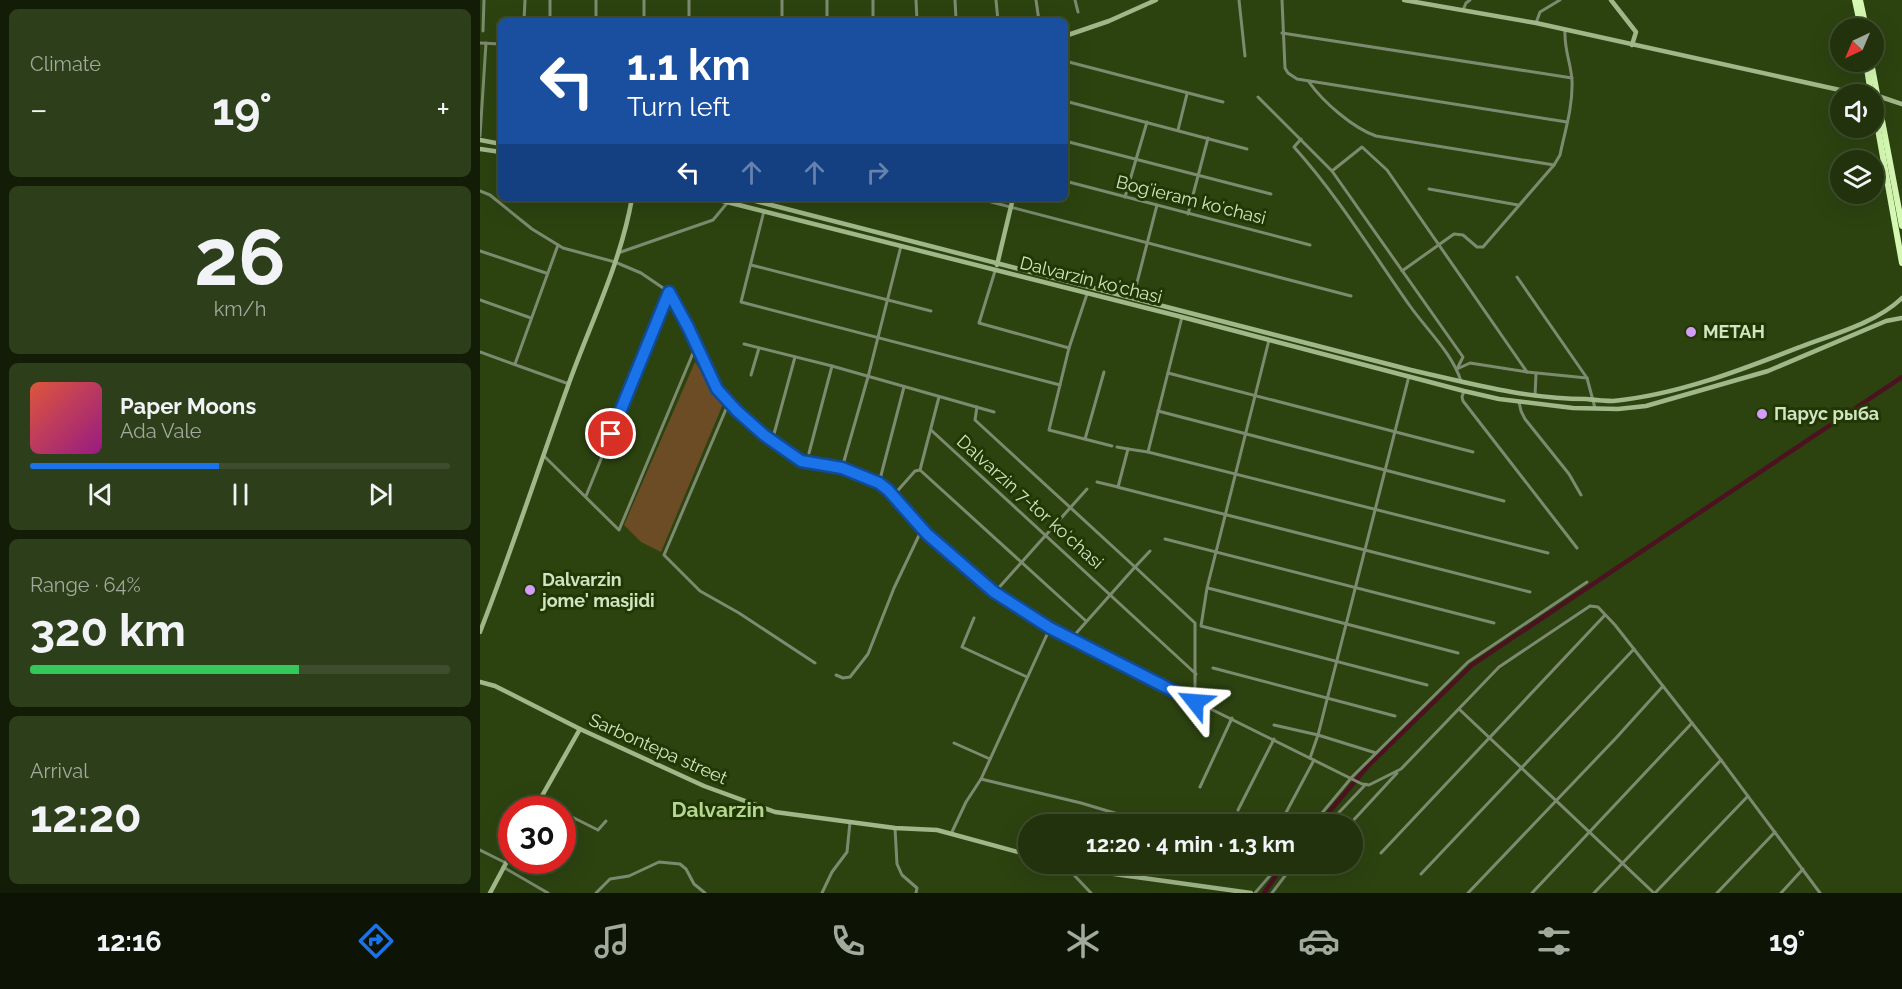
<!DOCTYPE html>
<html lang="en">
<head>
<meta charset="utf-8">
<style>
  body { margin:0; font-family:Raleway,sans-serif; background:#2d3e1a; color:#f1f3f6; height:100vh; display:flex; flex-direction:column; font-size:22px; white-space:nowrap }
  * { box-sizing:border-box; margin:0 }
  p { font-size:20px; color:#a2aa9d }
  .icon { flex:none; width:33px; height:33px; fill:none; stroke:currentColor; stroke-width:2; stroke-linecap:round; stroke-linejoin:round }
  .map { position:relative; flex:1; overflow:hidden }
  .sheet { display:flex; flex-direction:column; gap:9px; padding:9px; background:#121c07; width:480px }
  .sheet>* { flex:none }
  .banner { position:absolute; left:18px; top:18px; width:570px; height:183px; border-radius:9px; box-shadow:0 6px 24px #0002,0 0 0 2px #3e4d2d; background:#1a4fa0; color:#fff; overflow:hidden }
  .needle { width:39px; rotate:224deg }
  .tools { position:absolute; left:1350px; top:18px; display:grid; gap:12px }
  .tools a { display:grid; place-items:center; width:54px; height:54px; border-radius:50%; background:#21320c; box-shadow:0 6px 24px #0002,0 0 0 2px #3e4d2d; font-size:30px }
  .speed { position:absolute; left:18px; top:796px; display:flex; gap:12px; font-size:30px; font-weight:700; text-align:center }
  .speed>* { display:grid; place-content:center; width:78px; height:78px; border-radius:50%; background:#21320c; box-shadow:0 6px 24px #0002,0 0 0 2px #3e4d2d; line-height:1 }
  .speed .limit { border:9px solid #d22; background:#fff; color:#111 }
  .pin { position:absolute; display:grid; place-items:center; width:51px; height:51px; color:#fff; margin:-26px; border:3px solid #fff; border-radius:50%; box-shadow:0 2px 6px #0007 }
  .me { position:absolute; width:66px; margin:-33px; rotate:298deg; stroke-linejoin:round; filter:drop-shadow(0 0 4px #0008) }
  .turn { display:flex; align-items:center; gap:21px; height:126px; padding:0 30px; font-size:27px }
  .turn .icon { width:78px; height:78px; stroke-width:2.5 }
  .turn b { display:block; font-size:42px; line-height:51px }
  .lanes { display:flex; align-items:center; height:57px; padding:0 30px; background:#0003; justify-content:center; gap:30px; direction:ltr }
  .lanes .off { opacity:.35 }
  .big { font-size:45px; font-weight:700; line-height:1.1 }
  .sheet .card { flex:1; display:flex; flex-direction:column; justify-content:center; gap:9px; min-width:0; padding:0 21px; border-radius:9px; background:#2d3e1a }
  .sheet .dial { align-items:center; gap:0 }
  .dial b { font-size:78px; line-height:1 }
  .song { display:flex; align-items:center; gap:18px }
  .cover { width:72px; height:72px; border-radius:9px; background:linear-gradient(135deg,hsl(10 70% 55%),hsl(310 70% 35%)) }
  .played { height:6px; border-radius:3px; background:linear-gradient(90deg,#1a73e8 45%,#3e4d2d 45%) }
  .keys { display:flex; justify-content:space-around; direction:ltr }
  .heat { display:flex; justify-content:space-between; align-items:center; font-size:33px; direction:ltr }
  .charge { height:9px; border-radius:4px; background:linear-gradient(90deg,#34c759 64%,#3e4d2d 0) }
  .trip { position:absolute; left:538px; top:814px; width:345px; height:60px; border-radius:30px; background:#21320c; box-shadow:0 6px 24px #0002,0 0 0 2px #3e4d2d; font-weight:700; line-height:60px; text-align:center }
  .menu { display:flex; height:96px; justify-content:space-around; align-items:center; background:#0d1405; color:#a2aa9d }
  .menu .icon { width:42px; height:42px }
  .menu .on { color:#1a73e8 }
  .menu b { font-size:27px; color:#f1f3f6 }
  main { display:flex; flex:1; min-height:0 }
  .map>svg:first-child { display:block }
</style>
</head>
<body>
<main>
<section class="sheet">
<div class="card"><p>Climate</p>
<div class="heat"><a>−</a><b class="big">19°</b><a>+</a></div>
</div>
<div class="card dial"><b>26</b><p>km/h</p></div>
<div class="card">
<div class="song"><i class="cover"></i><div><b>Paper Moons</b><p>Ada Vale</p></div></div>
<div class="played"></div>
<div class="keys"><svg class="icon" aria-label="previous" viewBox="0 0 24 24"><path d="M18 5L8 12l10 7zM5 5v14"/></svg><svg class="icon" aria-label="pause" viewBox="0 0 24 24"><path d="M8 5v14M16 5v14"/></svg><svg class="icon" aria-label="next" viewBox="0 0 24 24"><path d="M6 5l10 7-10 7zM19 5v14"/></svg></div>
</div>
<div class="card"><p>Range · 64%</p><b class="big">320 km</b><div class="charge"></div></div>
<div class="card"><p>Arrival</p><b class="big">12:20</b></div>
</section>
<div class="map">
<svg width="1422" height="893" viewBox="0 0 1422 893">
  <rect width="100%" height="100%" fill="#2c4310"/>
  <path fill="#6c4c25" d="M215,362L243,404L181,552L161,542L144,525Z"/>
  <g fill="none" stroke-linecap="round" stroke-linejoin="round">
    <g stroke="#4c1220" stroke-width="4.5">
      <path d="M838,825L889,765L992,665L1422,377"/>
      <path d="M784,893L804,864"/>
    </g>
    <g stroke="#7c8b6f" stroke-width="3">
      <path d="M436,0L437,21"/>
      <path d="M475,0L476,19"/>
      <path d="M516,0L518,21"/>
      <path d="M556,0L559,21"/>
      <path d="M595,0L598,12"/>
      <path d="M759,0L765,56"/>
      <path d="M802,0L805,68L808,73L817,79L1087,122"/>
      <path d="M983,10L986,3L990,0"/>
      <path d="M44,21L45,0"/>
      <path d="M70,21V0"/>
      <path d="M116,21V0"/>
      <path d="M164,21V0"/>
      <path d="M209,21V0"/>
      <path d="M302,21V0"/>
      <path d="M347,21V0"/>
      <path d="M393,21V0"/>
      <path d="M1056,23L1060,12L1080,0"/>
      <path d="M3,31L4,0"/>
      <path d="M802,33L1092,78"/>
      <path d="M0,43L21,44"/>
      <path d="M585,61L743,102"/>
      <path d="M829,82C843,102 873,128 896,136L1074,165"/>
      <path d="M778,97L852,171L983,357L978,367"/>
      <path d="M585,101L767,149"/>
      <path d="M698,130L707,94"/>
      <path d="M0,136L6,43"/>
      <path d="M821,139L814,147C858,196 892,252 930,306C947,330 972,353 981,381"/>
      <path d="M585,141L791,194"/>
      <path d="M852,171L882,147L907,170L1047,372L990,363L977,369"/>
      <path d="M585,181L830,245"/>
      <path d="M949,189L1038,205"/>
      <path d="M0,191L10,195L52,229L83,248L135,262L161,273L189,292L208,327L237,389L257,411L284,435L321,461L362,468L399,483L408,491L447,534L492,575L515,592L570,628L612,650L882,784L889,785L921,769L1019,667L1110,606L1118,607L1135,625L1241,760L1340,893"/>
      <path d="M645,197L667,122"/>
      <path d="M496,198L871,296"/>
      <path d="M284,211L261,302L580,385"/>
      <path d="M708,214L728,138"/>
      <path d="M0,251L66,273"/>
      <path d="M138,253L233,220L248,202"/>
      <path d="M271,265L451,311"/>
      <path d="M515,271L499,323L589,348"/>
      <path d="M922,271L974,234L983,235L997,247H1003L1074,165L1080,155C1085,131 1093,106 1092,81C1091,62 1084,51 1085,30"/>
      <path d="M1037,277L1107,378"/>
      <path d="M607,294L589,348L569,430L632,446"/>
      <path d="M653,298L677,205"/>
      <path d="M0,300L51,318"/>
      <path d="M789,340L727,588L721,626L947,685"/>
      <path d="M264,344L352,366L514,412"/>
      <path d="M0,352L89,384"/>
      <path d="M35,364L78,245"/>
      <path d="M1047,372L1107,378L1115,408"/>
      <path d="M688,373L993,452"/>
      <path d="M271,375L279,348"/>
      <path d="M984,391L982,397L983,401L1097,548"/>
      <path d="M1055,396L1056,374"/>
      <path d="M249,402L184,555L220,591L259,613L335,663"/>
      <path d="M1039,402L1041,411L1045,419L1089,474L1101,495"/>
      <path d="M497,407L495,420L655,567L670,551"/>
      <path d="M678,411L1024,501"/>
      <path d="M451,430L716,674"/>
      <path d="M290,439L294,434L315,357"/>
      <path d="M605,439L624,372"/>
      <path d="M637,447L648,449"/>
      <path d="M668,452L702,317"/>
      <path d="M329,453L352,366"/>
      <path d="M64,456L139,530L216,346"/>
      <path d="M362,468L388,377L421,246"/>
      <path d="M440,470L606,621"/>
      <path d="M617,482L638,487"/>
      <path d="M399,483L424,387"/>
      <path d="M106,496L189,292"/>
      <path d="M412,497L435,471L440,470L459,397"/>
      <path d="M685,539L1014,623"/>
      <path d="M728,588L978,653"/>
      <path d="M515,592L607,489"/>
      <path d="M1050,592L641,488L638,487L648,449L668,452L1068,553"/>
      <path d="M494,618L482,647L547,677"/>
      <path d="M591,639L655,567L715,623V702"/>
      <path d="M733,668L915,716"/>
      <path d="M356,675L363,678L370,677L388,654L414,588L442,529"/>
      <path d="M979,709L1174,893"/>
      <path d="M794,725L838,735L896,753"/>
      <path d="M474,743L510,759"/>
      <path d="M830,758L838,735L929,376"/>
      <path d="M501,779L601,803L638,814"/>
      <path d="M720,787L752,718"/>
      <path d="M60,799L80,810"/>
      <path d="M758,810L794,739"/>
      <path d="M82,812L118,830L126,821"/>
      <path d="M801,822L834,760"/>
      <path d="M832,825L872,777L988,662L1107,582"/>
      <path d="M847,825L886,784"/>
      <path d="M869,825L917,773"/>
      <path d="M415,828L417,864L422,875L437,888L436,893"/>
      <path d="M471,834L486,802L501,779L570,628"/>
      <path d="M0,850L26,863"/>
      <path d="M901,853L1125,615"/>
      <path d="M23,867L68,893"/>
      <path d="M591,868L593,874L611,893"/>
      <path d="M941,874L1154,649"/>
      <path d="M116,893L130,879L149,876L179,862L200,864L206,869L214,884L225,893"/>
      <path d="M342,893L352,872L367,852L370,822"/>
      <path d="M775,893L800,864"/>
      <path d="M792,893L814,864"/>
      <path d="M988,893L1136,738L1183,686"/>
      <path d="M1052,893L1212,723"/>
      <path d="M1114,893L1241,760"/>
      <path d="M1175,893L1268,796"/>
      <path d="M1237,893L1295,832"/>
      <path d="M1301,893L1323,869"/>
    </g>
    <g stroke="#a0b78a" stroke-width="4.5">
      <path d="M924,0L1056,23L1378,94"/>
      <path d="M1131,0L1156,32L1152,45"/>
      <path d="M585,36L629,21L676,0"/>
      <path d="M1394,97L1398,96L1422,104"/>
      <path d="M0,140L21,144"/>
      <path d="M0,149L21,152"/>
      <path d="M231,198L702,317L984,391L1019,399L1093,408L1138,409L1166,406L1288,371L1406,321L1422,318"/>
      <path d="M264,198L931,370C989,383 1046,399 1106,399C1115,400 1124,401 1133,401C1197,395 1261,370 1320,347C1354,334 1396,323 1422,298"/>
      <path d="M517,265L533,198"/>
      <path d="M0,632C32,550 59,466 89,383C111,322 141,262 152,198"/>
      <path d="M0,682L15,686L100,729L224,786L295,812L415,828L457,830L549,855"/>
      <path d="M54,810L100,729"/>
      <path d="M577,864L591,868L771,893"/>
      <path d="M10,893L32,852"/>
    </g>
    <g stroke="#d5f9b3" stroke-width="6">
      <path d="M1375,0L1381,28"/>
      <path d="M1380,0L1386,28"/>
      <path d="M1386,62L1391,94"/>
      <path d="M1391,62L1422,226"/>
      <path d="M1394,107L1422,263"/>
    </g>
  </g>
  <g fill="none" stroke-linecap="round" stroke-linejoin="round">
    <defs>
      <path id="route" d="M131,434L189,292L208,327L237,389L257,411L284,435L321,461L362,468L399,483L408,490L447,534L514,592L570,628L715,702"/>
    </defs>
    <use href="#route" stroke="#114b97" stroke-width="15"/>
    <use href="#route" stroke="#1a73e8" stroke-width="10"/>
  </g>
  <g fill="#d49cfc" stroke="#223804" stroke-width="2">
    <circle cx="1211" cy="332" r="6"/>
    <circle cx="1282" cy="414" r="6"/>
    <circle cx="50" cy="590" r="6"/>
  </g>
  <g text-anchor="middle" stroke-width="6" stroke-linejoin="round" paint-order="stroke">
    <g font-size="18" fill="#d2e4c2" stroke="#223804">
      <text transform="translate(711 200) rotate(14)" y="6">Bogʻieram koʻchasi</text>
      <text transform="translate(611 280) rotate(14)" y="6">Dalvarzin koʻchasi</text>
      <text transform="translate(550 502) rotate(42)" y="6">Dalvarzin 7-tor koʻchasi</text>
      <text transform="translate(178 749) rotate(24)" y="6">Sarbontepa street</text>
    </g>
    <g font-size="18" font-weight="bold" fill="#d2e4c2" stroke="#223804" text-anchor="start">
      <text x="1223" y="338">МЕТАН</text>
      <text x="1294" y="420">Парус рыба</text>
      <text x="62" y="586">Dalvarzin<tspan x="62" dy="21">jome' masjidi</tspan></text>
    </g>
    <g font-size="21" font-weight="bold" fill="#b3d691" stroke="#223804">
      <text x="238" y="817">Dalvarzin</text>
    </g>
  </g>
</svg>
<div class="tools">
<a><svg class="needle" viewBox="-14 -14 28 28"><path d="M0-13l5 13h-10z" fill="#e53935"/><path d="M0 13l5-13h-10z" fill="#a2aa9d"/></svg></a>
<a><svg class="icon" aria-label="sound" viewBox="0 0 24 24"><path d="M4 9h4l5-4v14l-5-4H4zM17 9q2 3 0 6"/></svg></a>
<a><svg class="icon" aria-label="layers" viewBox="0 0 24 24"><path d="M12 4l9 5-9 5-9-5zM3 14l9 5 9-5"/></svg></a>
</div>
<div class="speed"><div class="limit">30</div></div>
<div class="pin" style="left:131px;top:434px;background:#d93025"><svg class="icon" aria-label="arrive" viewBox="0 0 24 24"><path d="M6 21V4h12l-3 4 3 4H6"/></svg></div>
<svg class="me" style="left:715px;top:702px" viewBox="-20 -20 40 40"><path d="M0-17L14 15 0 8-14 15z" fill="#1a73e8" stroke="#fff" stroke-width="4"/></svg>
<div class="trip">12:20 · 4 min · 1.3 km</div>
<div class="banner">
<div class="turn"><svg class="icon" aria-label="left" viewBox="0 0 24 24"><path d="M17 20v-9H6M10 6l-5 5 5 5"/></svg><div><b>1.1 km</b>Turn left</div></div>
<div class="lanes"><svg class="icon" aria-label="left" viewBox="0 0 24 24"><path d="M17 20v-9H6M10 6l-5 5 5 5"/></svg><svg class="icon off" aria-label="ahead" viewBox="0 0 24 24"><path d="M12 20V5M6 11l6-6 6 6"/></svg><svg class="icon off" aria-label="ahead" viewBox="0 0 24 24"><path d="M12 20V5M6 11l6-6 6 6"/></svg><svg class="icon off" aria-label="right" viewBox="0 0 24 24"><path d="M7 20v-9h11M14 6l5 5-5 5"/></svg></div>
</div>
</div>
</main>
<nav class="menu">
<b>12:16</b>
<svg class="icon on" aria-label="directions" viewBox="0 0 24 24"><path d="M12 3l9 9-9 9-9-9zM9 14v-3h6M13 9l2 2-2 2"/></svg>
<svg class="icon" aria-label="music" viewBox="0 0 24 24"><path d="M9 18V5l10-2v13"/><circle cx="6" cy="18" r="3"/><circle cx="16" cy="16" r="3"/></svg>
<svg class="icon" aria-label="phone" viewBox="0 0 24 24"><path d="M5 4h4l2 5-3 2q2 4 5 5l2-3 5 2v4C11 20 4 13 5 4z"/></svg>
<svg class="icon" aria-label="climate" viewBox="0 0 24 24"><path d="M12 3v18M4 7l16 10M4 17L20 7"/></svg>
<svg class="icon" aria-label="car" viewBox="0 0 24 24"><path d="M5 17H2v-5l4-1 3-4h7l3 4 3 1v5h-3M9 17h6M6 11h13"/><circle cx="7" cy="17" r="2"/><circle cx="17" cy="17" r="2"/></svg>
<svg class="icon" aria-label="filters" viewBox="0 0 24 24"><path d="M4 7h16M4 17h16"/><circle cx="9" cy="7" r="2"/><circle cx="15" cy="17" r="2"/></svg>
<b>19°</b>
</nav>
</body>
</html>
